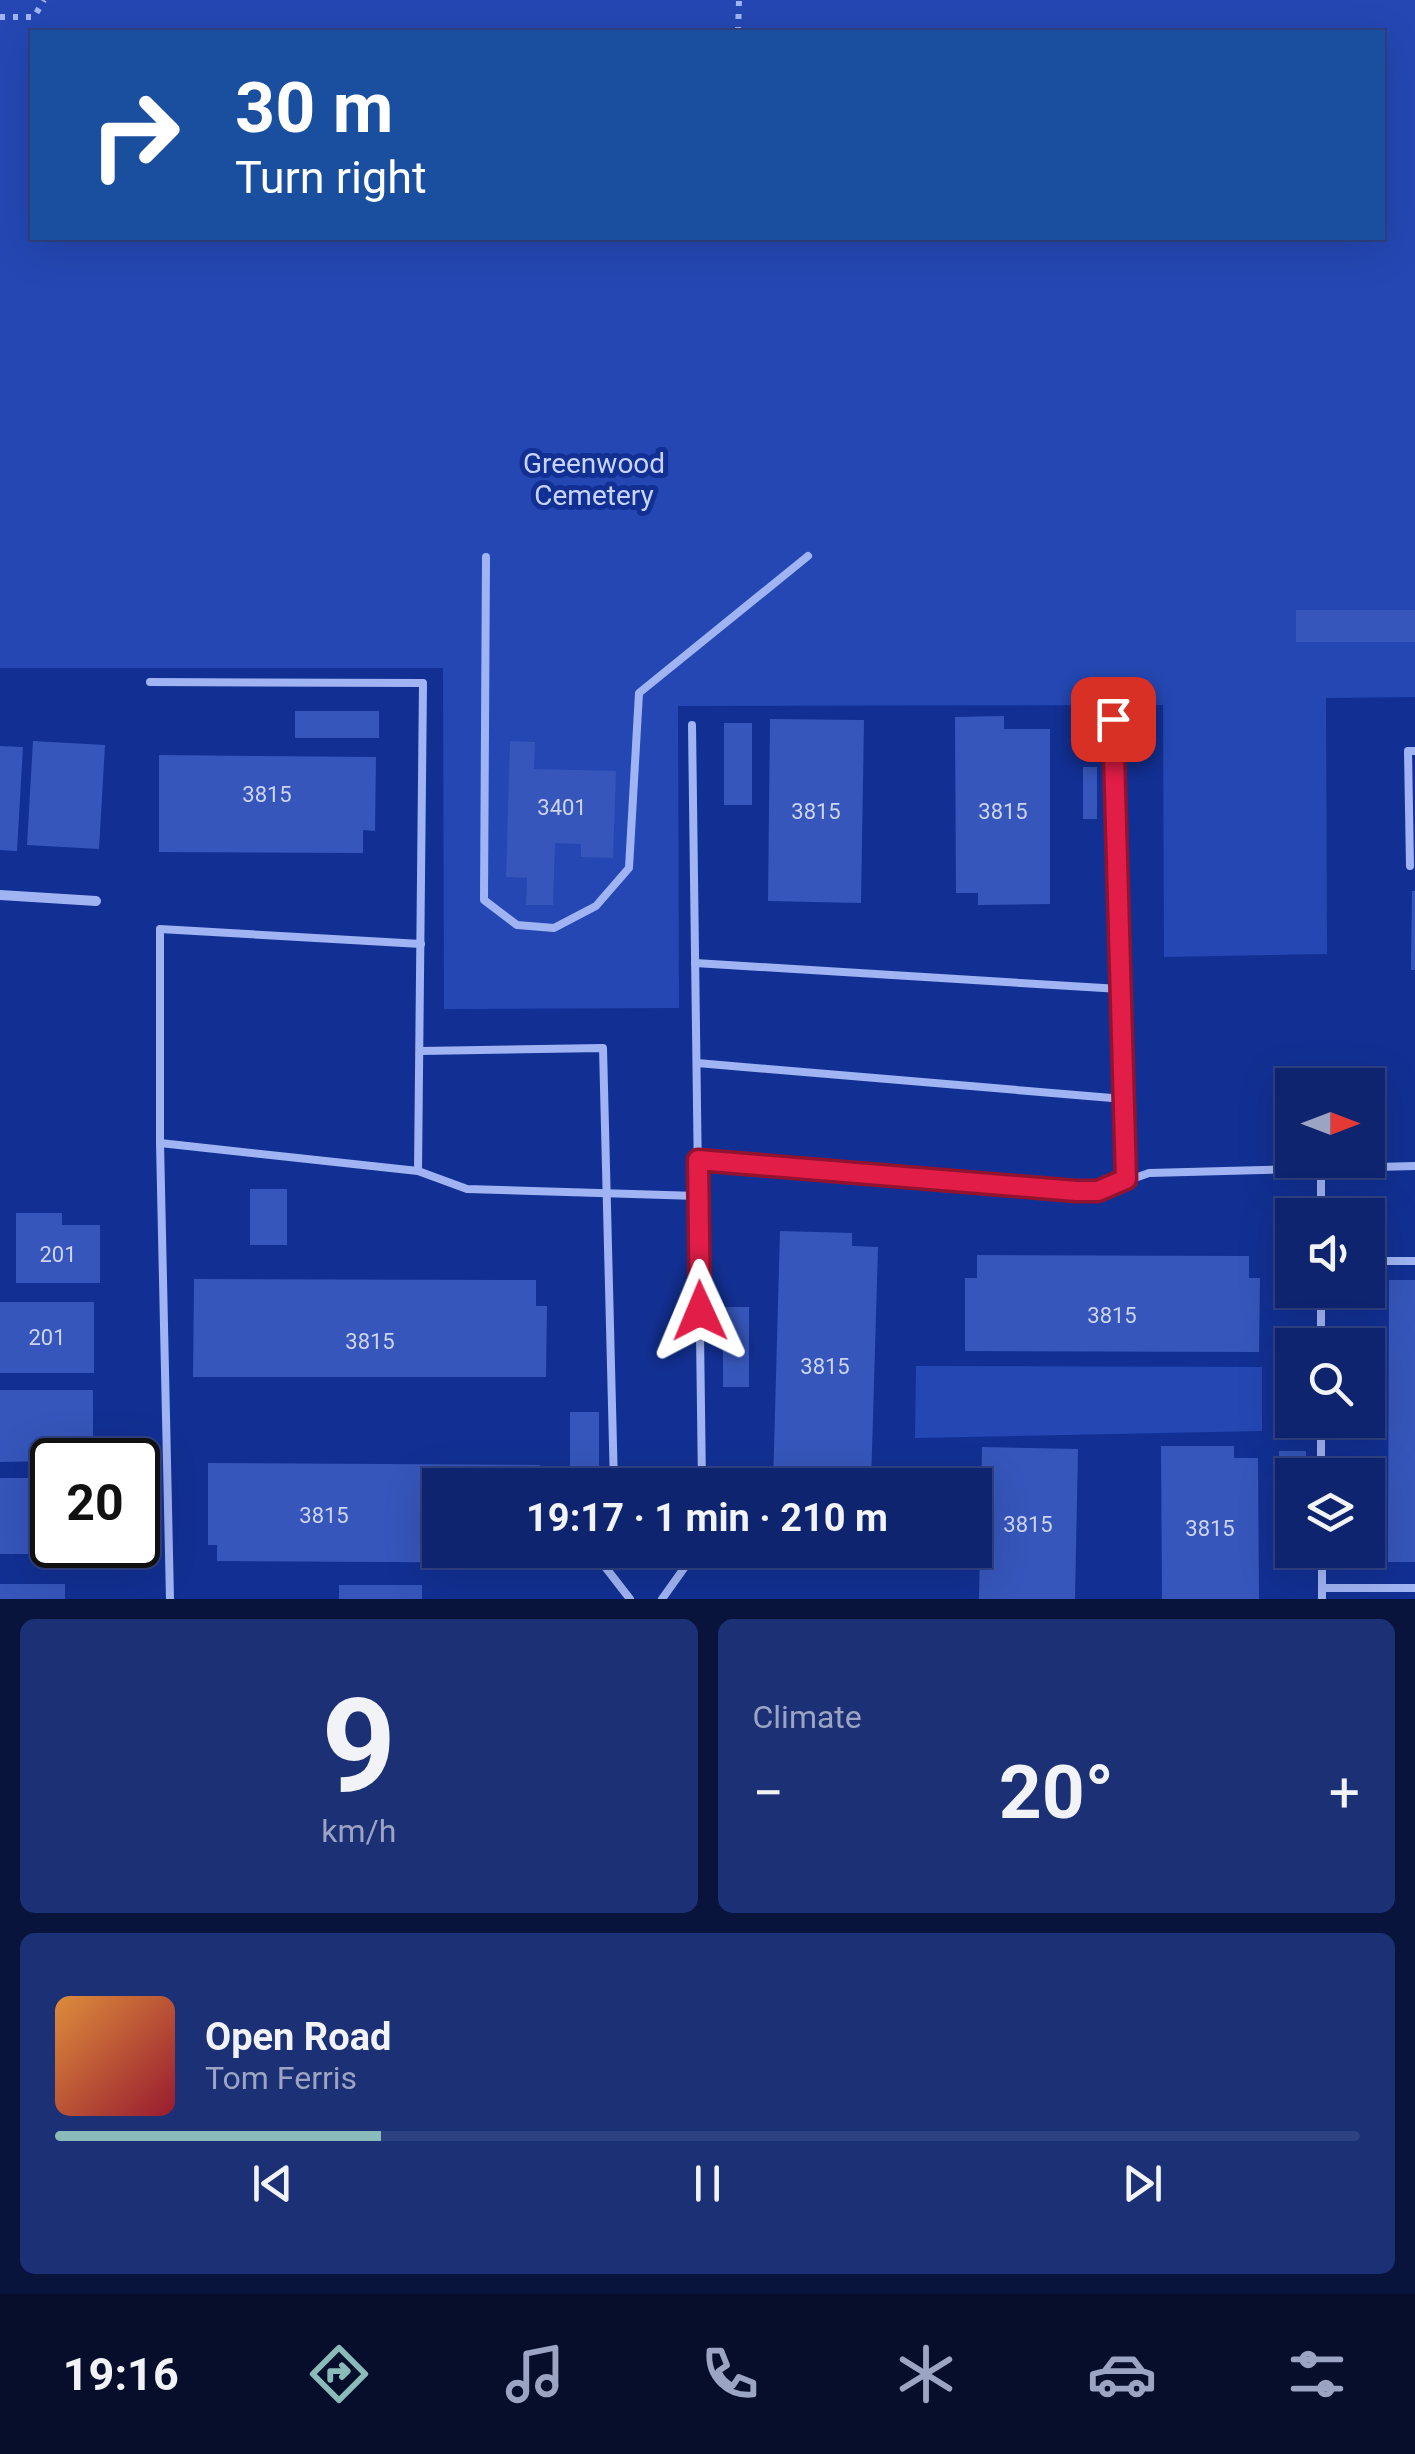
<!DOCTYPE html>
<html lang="en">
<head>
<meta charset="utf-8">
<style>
  body { margin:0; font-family:Roboto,sans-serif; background:#1c3076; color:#f1f3f6; height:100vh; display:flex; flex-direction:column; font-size:38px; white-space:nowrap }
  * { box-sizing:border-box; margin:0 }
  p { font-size:32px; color:#9ba4c2 }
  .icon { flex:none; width:55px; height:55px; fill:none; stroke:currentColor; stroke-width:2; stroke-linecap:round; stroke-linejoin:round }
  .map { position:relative; height:1599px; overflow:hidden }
  .panel { display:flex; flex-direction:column; gap:20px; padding:20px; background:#08143c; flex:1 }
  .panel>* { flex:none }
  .top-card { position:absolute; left:30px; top:30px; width:1355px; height:210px; border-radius:0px; box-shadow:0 10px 40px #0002,0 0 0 2px #2e4181; background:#1a4fa0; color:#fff; overflow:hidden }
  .needle { width:65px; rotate:90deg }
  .fabs { position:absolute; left:1275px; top:1068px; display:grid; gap:20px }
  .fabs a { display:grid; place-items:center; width:110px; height:110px; border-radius:0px; background:#0e246e; box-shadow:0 10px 40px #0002,0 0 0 2px #2e4181; font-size:50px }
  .speed { position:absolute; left:30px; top:1438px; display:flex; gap:20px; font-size:50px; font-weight:700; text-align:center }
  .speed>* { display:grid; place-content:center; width:130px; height:130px; border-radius:50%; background:#0e246e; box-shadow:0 10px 40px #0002,0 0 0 2px #2e4181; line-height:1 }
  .speed .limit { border:5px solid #111; border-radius:15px; background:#fff; color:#111 }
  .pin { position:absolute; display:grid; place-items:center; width:85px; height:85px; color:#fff; margin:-42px; border-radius:20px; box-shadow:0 5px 15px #0006 }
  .me { position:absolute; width:110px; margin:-55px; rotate:359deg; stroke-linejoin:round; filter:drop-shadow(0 0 8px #0008) }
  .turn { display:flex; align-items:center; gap:35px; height:210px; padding:0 40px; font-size:45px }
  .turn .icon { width:130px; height:130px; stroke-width:2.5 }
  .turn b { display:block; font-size:70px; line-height:85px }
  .big { font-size:75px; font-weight:700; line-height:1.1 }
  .panel .widget { flex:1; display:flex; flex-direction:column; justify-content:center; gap:15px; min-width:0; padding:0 35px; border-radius:15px; background:#1c3076 }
  .panel .dial { align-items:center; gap:0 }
  .dial b { font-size:130px; line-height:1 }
  .song { display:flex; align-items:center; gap:30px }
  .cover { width:120px; height:120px; border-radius:15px; background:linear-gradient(135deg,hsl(30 70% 55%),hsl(350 70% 35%)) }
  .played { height:10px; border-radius:5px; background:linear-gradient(90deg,#8bbbb9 25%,#2e4181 25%) }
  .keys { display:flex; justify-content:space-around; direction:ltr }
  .heat { display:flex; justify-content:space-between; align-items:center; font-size:55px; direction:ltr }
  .panel .tiles { flex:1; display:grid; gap:20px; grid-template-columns:1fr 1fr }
  .widget:last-child { grid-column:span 2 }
  .trip { position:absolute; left:422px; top:1468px; width:570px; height:100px; border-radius:0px; background:#0e246e; box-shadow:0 10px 40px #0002,0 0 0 2px #2e4181; font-weight:700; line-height:100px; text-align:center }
  .dock { display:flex; height:160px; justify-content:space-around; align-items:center; background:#060e2c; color:#9ba4c2 }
  .dock .icon { width:70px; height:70px }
  .dock .active { color:#8bbbb9 }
  .dock b { font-size:45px; color:#f1f3f6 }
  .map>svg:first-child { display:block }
</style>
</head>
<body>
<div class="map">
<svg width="1415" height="1599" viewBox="0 0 1415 1599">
  <rect width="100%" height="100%" fill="#123093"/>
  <g fill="#2447b3" fill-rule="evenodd">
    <path d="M0,0H1415V697L1326,698L1327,954L1164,957L1163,705L678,706L679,1008L444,1009L443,668H0ZM32,32H1382V238H32Z"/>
    <path d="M916,1366L1262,1367V1431L915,1438Z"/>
  </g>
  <g fill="#3656bb">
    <rect x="1296" y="610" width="119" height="32"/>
    <rect x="295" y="711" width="84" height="27"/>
    <path d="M1004,716V729H1050V904L978,905V893H956L955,717Z"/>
    <path d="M770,719L864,720L861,903L768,901Z"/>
    <rect x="724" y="723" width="28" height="82"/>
    <path d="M33,741L105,745L99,849L27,845Z"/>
    <path d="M510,741L535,742L534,769L616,771L613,858L581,857V844L555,843L553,905H526L527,878L506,877Z"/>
    <path d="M0,746L23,747L17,851L0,850Z"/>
    <path d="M159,755L376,757L375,831L363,830V853L159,852Z"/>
    <rect x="1083" y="767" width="14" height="52"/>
    <path d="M1412,891H1415V970H1411Z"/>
    <rect x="250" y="1189" width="37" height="56"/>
    <path d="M16,1213H62V1225H100V1283H16Z"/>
    <path d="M780,1231L852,1233V1246L878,1247L871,1485H773Z"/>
    <path d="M977,1255L1249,1256V1278H1260L1259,1352L965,1351V1278H977Z"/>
    <path d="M194,1279L536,1280V1306H547L546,1377H193Z"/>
    <path d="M1389,1280H1415V1562H1388Z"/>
    <rect x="0" y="1302" width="94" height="71"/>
    <rect x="723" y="1307" width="26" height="80"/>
    <path d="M0,1390H93V1460L0,1462Z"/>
    <rect x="570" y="1412" width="29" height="73"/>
    <path d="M1161,1446H1234V1458H1258L1259,1599H1162Z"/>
    <path d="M982,1447L1078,1449L1075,1599H979Z"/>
    <path d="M1279,1451H1306V1475H1292V1534H1279Z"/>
    <path d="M208,1463L540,1465V1485H440V1550H549V1563L217,1561V1545H208Z"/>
    <path d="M0,1478H52V1545H104V1554H0Z"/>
    <rect x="0" y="1584" width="65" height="15"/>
    <rect x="339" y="1585" width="83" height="14"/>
  </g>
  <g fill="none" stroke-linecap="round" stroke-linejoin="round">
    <g stroke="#a0b4f3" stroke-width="6" stroke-dasharray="5 8" stroke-linecap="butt">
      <path d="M0,17H34L44,0"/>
      <path d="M738,32L739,0"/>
    </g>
    <g stroke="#a0b4f3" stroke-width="8">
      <path d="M486,557L484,900L517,925L554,928L596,906L629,868L639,693L808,556"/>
      <path d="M150,682L423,683L418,1171L467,1189L698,1196"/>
      <path d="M1113,719L1125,1179"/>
      <path d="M692,725L702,1485"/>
      <path d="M1410,866L1408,751H1415"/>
      <path d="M695,963L1120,989"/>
      <path d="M420,1051L603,1048L614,1485"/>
      <path d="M697,1063L1124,1099"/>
      <path d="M160,1143L170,1599"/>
      <path d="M698,1160L1076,1191H1098L1149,1173L1415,1166"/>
      <path d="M1321,1168V1215"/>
      <path d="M418,1171L160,1143V929L421,944"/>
      <path d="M1368,1261H1415"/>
      <path d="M1321,1290V1345"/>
      <path d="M1321,1420V1475"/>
      <path d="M600,1550L599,1559L630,1599"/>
      <path d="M1322,1550V1599"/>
      <path d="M1322,1588H1415"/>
      <path d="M662,1599L697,1550"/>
    </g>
    <path stroke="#a0b4f3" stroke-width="10" d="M0,895L96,901"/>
  </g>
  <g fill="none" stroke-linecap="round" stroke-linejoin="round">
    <defs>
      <path id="route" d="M700,1311L698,1160L1076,1191H1098L1126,1179L1113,719"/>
    </defs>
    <use href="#route" stroke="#92132f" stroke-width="25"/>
    <use href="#route" stroke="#e11d48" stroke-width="18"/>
  </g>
  <g text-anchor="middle" stroke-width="10" stroke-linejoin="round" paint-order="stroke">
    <g font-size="22" fill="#cdd5ee">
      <text x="267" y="802">3815</text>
      <text x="562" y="815">3401</text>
      <text x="816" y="819">3815</text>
      <text x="1003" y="819">3815</text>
      <text x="58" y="1262">201</text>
      <text x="1112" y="1323">3815</text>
      <text x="47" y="1345">201</text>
      <text x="370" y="1349">3815</text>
      <text x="825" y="1374">3815</text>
      <text x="324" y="1523">3815</text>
      <text x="1028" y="1532">3815</text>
      <text x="1210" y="1536">3815</text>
    </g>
    <g font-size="28" fill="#c7d4fd" stroke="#123093">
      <text x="594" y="473">Greenwood<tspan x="594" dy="32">Cemetery</tspan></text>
    </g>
  </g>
</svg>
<div class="fabs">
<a><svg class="needle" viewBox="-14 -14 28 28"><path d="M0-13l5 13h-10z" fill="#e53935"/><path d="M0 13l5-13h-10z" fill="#9ba4c2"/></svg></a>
<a><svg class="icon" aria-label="sound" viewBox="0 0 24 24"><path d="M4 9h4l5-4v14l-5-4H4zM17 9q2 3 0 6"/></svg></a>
<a><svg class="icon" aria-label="search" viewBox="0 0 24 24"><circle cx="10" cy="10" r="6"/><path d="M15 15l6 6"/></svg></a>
<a><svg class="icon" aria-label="layers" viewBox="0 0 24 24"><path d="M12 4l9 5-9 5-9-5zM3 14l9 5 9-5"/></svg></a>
</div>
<div class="speed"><div class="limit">20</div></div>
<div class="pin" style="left:1113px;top:719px;background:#d93025"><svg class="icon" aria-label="arrive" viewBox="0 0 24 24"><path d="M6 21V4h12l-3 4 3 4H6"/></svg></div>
<svg class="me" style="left:700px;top:1311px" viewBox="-20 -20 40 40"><path d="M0-17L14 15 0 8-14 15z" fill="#e11d48" stroke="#fff" stroke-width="4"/></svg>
<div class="trip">19:17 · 1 min · 210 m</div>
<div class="top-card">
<div class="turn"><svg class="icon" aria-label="right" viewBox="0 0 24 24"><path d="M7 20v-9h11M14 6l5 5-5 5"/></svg><div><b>30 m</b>Turn right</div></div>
</div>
</div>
<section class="panel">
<div class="tiles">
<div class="widget dial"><b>9</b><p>km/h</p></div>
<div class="widget"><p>Climate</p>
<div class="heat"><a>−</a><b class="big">20°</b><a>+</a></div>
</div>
<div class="widget">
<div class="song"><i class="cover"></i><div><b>Open Road</b><p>Tom Ferris</p></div></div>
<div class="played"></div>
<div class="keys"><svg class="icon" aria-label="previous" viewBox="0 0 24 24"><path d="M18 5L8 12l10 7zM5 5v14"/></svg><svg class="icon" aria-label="pause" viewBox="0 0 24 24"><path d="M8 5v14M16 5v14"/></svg><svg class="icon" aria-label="next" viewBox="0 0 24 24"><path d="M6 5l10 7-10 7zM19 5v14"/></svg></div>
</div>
</div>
</section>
<nav class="dock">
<b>19:16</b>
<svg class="icon active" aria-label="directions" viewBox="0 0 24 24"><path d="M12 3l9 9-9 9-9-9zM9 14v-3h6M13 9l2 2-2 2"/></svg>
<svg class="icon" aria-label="music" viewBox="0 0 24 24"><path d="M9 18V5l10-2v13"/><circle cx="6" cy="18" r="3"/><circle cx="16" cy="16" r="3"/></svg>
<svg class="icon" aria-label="phone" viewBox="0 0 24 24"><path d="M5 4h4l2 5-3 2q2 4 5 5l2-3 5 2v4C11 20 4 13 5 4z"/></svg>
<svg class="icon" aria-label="climate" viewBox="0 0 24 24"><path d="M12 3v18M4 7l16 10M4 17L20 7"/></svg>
<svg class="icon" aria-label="car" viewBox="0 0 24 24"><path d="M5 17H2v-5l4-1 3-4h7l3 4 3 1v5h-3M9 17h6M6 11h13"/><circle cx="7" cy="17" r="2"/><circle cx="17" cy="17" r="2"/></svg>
<svg class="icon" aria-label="filters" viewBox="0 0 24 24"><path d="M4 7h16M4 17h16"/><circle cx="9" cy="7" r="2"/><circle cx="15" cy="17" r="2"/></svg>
</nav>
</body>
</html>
